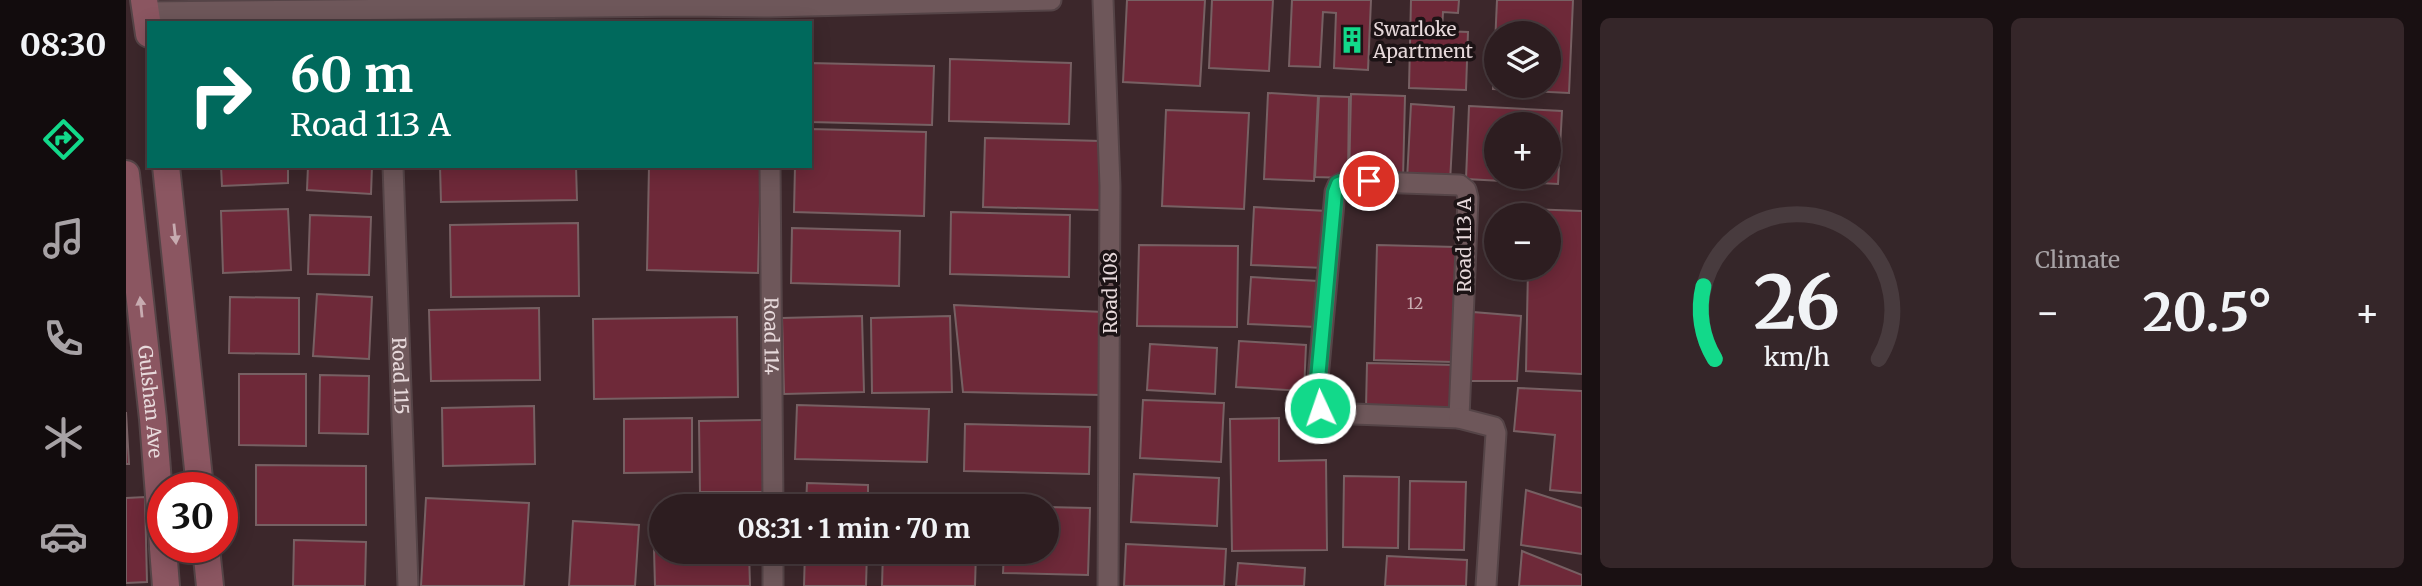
<!DOCTYPE html>
<html lang="en">
<head>
<meta charset="utf-8">
<style>
  body { margin:0; font-family:Merriweather,serif; background:#352629; color:#f1f3f6; height:100vh; display:flex; flex-direction:column; font-size:26px; white-space:nowrap }
  * { box-sizing:border-box; margin:0 }
  p { font-size:23px; color:#a7a2a5 }
  .icon { flex:none; width:38px; height:38px; fill:none; stroke:currentColor; stroke-width:2; stroke-linecap:round; stroke-linejoin:round }
  .map { position:relative; flex:1; overflow:hidden }
  .panel { display:flex; flex-direction:column; gap:18px; padding:18px; background:#191012; width:840px }
  .panel>* { flex:none }
  .banner { position:absolute; left:21px; top:21px; width:665px; height:147px; border-radius:0px; box-shadow:0 4px 18px #0003,0 0 0 2px #483b3e; background:#00695c; color:#fff; overflow:hidden }
  .tools { position:absolute; left:1358px; top:21px; display:grid; gap:14px }
  .tools a { display:grid; place-items:center; width:77px; height:77px; border-radius:50%; background:#2d1d20; box-shadow:0 4px 18px #0003,0 0 0 2px #483b3e; font-size:35px }
  .speed { position:absolute; left:21px; top:472px; display:flex; gap:14px; font-size:35px; font-weight:700; text-align:center }
  .speed>* { display:grid; place-content:center; width:91px; height:91px; border-radius:50%; background:#2d1d20; box-shadow:0 4px 18px #0003,0 0 0 2px #483b3e; line-height:1 }
  .speed .limit { border:10px solid #d22; background:#fff; color:#111 }
  .pin { position:absolute; display:grid; place-items:center; width:60px; height:60px; color:#fff; margin:-30px; border:4px solid #fff; border-radius:50%; box-shadow:0 2px 7px #0007 }
  .me { position:absolute; width:77px; margin:-38px; rotate:357deg; stroke-linejoin:round; filter:drop-shadow(0 0 5px #0008) }
  .turn { display:flex; align-items:center; gap:24px; height:147px; padding:0 28px; font-size:32px }
  .turn .icon { width:91px; height:91px; stroke-width:2.5 }
  .turn b { display:block; font-size:49px; line-height:60px }
  .big { font-size:52px; font-weight:700; line-height:1.1 }
  .panel .widget { flex:1; display:flex; flex-direction:column; justify-content:center; gap:10px; min-width:0; padding:0 24px; border-radius:10px; background:#352629 }
  .panel .dial { align-items:center; gap:0 }
  .dial svg { height:182px; overflow:visible; fill:none; stroke:#483b3e; stroke-width:7; stroke-linecap:round; text-anchor:middle }
  .dial text { fill:#f1f3f6; stroke:none }
  .heat { display:flex; justify-content:space-between; align-items:center; font-size:38px; direction:ltr }
  .panel .tiles { flex:1; display:grid; gap:18px; grid-template-columns:repeat(2,1fr) }
  .trip { position:absolute; left:523px; top:494px; width:410px; height:70px; border-radius:35px; background:#2d1d20; box-shadow:0 4px 18px #0003,0 0 0 2px #483b3e; font-weight:700; line-height:70px; text-align:center }
  main { display:flex; flex:1; min-height:0 }
  .menu { display:flex; flex-direction:column; width:126px; justify-content:space-around; align-items:center; background:#120c0d; color:#a7a2a5 }
  .menu .icon { width:49px; height:49px }
  .menu .selected { color:#12d98a }
  .menu b { font-size:32px; color:#f1f3f6 }
  .map>svg:first-child { display:block }
</style>
</head>
<body>
<main>
<nav class="menu">
<b>08:30</b>
<svg class="icon selected" aria-label="directions" viewBox="0 0 24 24"><path d="M12 3l9 9-9 9-9-9zM9 14v-3h6M13 9l2 2-2 2"/></svg>
<svg class="icon" aria-label="music" viewBox="0 0 24 24"><path d="M9 18V5l10-2v13"/><circle cx="6" cy="18" r="3"/><circle cx="16" cy="16" r="3"/></svg>
<svg class="icon" aria-label="phone" viewBox="0 0 24 24"><path d="M5 4h4l2 5-3 2q2 4 5 5l2-3 5 2v4C11 20 4 13 5 4z"/></svg>
<svg class="icon" aria-label="climate" viewBox="0 0 24 24"><path d="M12 3v18M4 7l16 10M4 17L20 7"/></svg>
<svg class="icon" aria-label="car" viewBox="0 0 24 24"><path d="M5 17H2v-5l4-1 3-4h7l3 4 3 1v5h-3M9 17h6M6 11h13"/><circle cx="7" cy="17" r="2"/><circle cx="17" cy="17" r="2"/></svg>
</nav>
<div class="map">
<svg width="1456" height="586" viewBox="0 0 1456 586">
  <rect width="100%" height="100%" fill="#3c272b"/>
  <g fill="#6e2939" stroke="#776063" stroke-width="2" fill-rule="evenodd">
    <path d="M1001,0H1079L1074,86L997,82Z"/>
    <path d="M1086,0H1147L1143,71L1083,68Z"/>
    <path d="M1166,0H1245L1242,70L1208,68L1210,13L1197,12L1194,67L1163,66Z"/>
    <path d="M1285,0H1333L1332,13L1317,12L1316,31L1342,32L1340,90L1283,88Z"/>
    <path d="M1371,0H1447L1443,93L1367,89ZM1370,33H1423V86H1370Z"/>
    <path d="M824,59L945,63L943,124L823,121Z"/>
    <path d="M684,63L808,66L806,125L684,122Z"/>
    <path d="M1142,93L1192,96L1188,181L1138,179Z"/>
    <path d="M1225,94L1279,96L1277,179L1223,178Z"/>
    <path d="M1193,96L1223,97L1222,178L1189,177Z"/>
    <path d="M1285,104L1328,107L1324,182L1281,180Z"/>
    <path d="M1343,106L1436,111L1432,184L1340,179ZM1370,124H1423V177H1370Z"/>
    <path d="M1040,110L1123,113L1118,209L1036,206Z"/>
    <path d="M684,129L800,132L798,216L668,212L669,166H684Z"/>
    <path d="M859,138L975,141L974,210L857,207Z"/>
    <path d="M95,166H162V183L96,186Z"/>
    <path d="M182,166H246L245,194L181,190Z"/>
    <path d="M314,166H450L451,200L315,202Z"/>
    <path d="M523,166H635L632,273L521,270Z"/>
    <path d="M1128,207L1201,211L1198,268L1125,265Z"/>
    <path d="M162,209L165,270L97,273L95,211Z"/>
    <path d="M1403,209L1456,211V374L1400,371L1402,268H1423V215H1403Z"/>
    <path d="M825,212L944,215L943,277L824,274Z"/>
    <path d="M184,215L245,217L243,275L182,274Z"/>
    <path d="M452,223L453,296L325,297L324,225Z"/>
    <path d="M666,228L774,231L773,286L665,283Z"/>
    <path d="M1013,245L1112,246L1111,327L1011,326Z"/>
    <path d="M1251,245L1330,247L1328,362L1248,360Z"/>
    <path d="M1125,277L1192,281L1190,327L1122,324Z"/>
    <path d="M191,294L246,297L243,359L187,356Z"/>
    <path d="M104,297L173,298V354L103,353Z"/>
    <path d="M828,305L977,312L976,395L837,392Z"/>
    <path d="M413,308L414,380L305,381L303,310Z"/>
    <path d="M1347,312L1395,316L1391,381H1343Z"/>
    <path d="M736,316L738,392L658,394L656,318Z"/>
    <path d="M824,316L826,392L746,393L745,318Z"/>
    <path d="M611,317L612,397L468,399L467,319Z"/>
    <path d="M1113,341L1180,345L1178,391L1110,387Z"/>
    <path d="M1024,344L1091,348L1089,394L1021,390Z"/>
    <path d="M1241,363L1329,365L1328,409L1240,408Z"/>
    <path d="M113,374H180V446L113,445Z"/>
    <path d="M194,375L243,376L242,434L193,433Z"/>
    <path d="M1392,388L1456,391V493L1424,490L1429,435L1388,431Z"/>
    <path d="M1017,400L1098,403L1095,462L1014,458Z"/>
    <path d="M671,405L803,409L801,462L669,459Z"/>
    <path d="M408,406L409,464L317,466L316,408Z"/>
    <path d="M0,412L3,464H0Z"/>
    <path d="M566,418V472L498,473V419Z"/>
    <path d="M1153,418V461L1200,460L1201,550L1106,551L1104,419Z"/>
    <path d="M641,420L642,492H574L573,421Z"/>
    <path d="M839,424L964,427L963,474L838,471Z"/>
    <path d="M130,465L240,466V525H130Z"/>
    <path d="M1008,474L1093,478L1091,526L1005,522Z"/>
    <path d="M1218,476L1273,477L1272,548L1217,547Z"/>
    <path d="M1284,481L1340,482L1338,550L1283,549Z"/>
    <path d="M681,483L742,485V506H680Z"/>
    <path d="M1400,490L1456,508V554L1395,545Z"/>
    <path d="M19,497L21,582L0,583V498Z"/>
    <path d="M300,498L403,503L398,586H295Z"/>
    <path d="M758,499L851,501V506H758Z"/>
    <path d="M920,507L964,508L962,575L877,573L878,551H920Z"/>
    <path d="M536,510V551H623L624,586H529L527,511Z"/>
    <path d="M447,521L513,525L509,586H443Z"/>
    <path d="M168,540L240,542L239,586H167Z"/>
    <path d="M1000,544L1100,549L1098,586H998Z"/>
    <path d="M679,551H741L740,586H678Z"/>
    <path d="M757,551H850L849,586H756Z"/>
    <path d="M1396,551L1456,575V586H1393Z"/>
    <path d="M1261,556L1341,560L1340,586H1259Z"/>
    <path d="M1112,563L1179,568L1178,586H1110Z"/>
  </g>
  <g fill="none" stroke-linecap="round" stroke-linejoin="round">
    <defs>
      <g id="street">
        <path d="M977,0L984,186L982,586"/>
        <path d="M20,12L559,6L643,7L925,0"/>
        <path id="s1" d="M267,166L282,586"/>
        <path id="s2" d="M644,166L647,506"/>
        <path d="M1220,181L1334,185L1340,190L1342,198L1333,418L1201,413L1194,408L1190,401L1209,192L1212,185Z"/>
        <path d="M1333,418L1368,427L1370,433L1360,586"/>
        <path d="M647,551V586"/>
      </g>
      <g id="secondary">
        <path d="M18,0L23,34"/>
        <path d="M40,166L74,488"/>
        <path id="s3" d="M0,174L27,419L37,546"/>
        <path d="M37,548L40,586"/>
        <path d="M80,548L84,586"/>
      </g>
    </defs>
    <use href="#street" stroke="#554447" stroke-width="23"/>
    <use href="#secondary" stroke="#554447" stroke-width="30"/>
    <use href="#street" stroke="#6e575a" stroke-width="19"/>
    <use href="#secondary" stroke="#8b5661" stroke-width="26"/>
  </g>
  <defs><path id="oneway-solid" d="M-6-.8H1V-3.2L6.5 0L1 3.2V.8H-6Z" transform="scale(1.75)"/></defs>
  <g fill="#c7abb0">
    <use href="#oneway-solid" transform="translate(49 234) rotate(84)"/>
    <use href="#oneway-solid" transform="translate(15 307) rotate(-96)"/>
  </g>
  <g fill="none" stroke-linecap="round" stroke-linejoin="round">
    <defs>
      <path id="route" d="M1194,408L1190,401L1209,192L1212,184L1220,181H1243"/>
    </defs>
    <use href="#route" stroke="#0c8d5a" stroke-width="18"/>
    <use href="#route" stroke="#12d98a" stroke-width="12"/>
  </g>
  <defs>
    <symbol id="building-bare" viewBox="-9 -9 18 18"><path d="M-4-6H4V6H1V3H-1V6H-4ZM-2.5-4.3h1.7v1.8h-1.7ZM.8-4.3h1.7v1.8H.8ZM-2.5-1h1.7V.8h-1.7ZM.8-1h1.7V.8H.8Z" fill="#12d98a" stroke="#1c1315" stroke-width="2.5" paint-order="stroke"/></symbol>
  </defs>
  <g fill-rule="evenodd">
    <use href="#building-bare" x="1207" y="21" width="38" height="38"/>
  </g>
  <g text-anchor="middle" stroke-width="7" stroke-linejoin="round" paint-order="stroke">
    <g font-size="16" fill="#c9adb2">
      <text x="1289" y="309">12</text>
    </g>
    <g font-size="19" fill="#e7d9db" stroke="#1c1315" text-anchor="start">
      <text x="1247" y="36">Swarloke<tspan x="1247" dy="22">Apartment</tspan></text>
    </g>
    <g font-size="19" fill="#e7d9db" stroke="#1c1315">
      <text transform="translate(1338 245) rotate(-90)" y="7">Road 113 A</text>
      <text transform="translate(984 293) rotate(-90)" y="7">Road 108</text>
      <text dy="7" stroke="none"><textPath href="#s2" startOffset="170">Road 114</textPath></text>
      <text dy="7" stroke="none"><textPath href="#s1" startOffset="210">Road 115</textPath></text>
      <text dy="7" stroke="none"><textPath href="#s3" startOffset="229">Gulshan Ave</textPath></text>
    </g>
  </g>
</svg>
<div class="tools">
<a><svg class="icon" aria-label="layers" viewBox="0 0 24 24"><path d="M12 4l9 5-9 5-9-5zM3 14l9 5 9-5"/></svg></a>
<a>+</a>
<a>−</a>
</div>
<div class="speed"><div class="limit">30</div></div>
<div class="pin" style="left:1243px;top:181px;background:#d93025"><svg class="icon" aria-label="arrive" viewBox="0 0 24 24"><path d="M6 21V4h12l-3 4 3 4H6"/></svg></div>
<svg class="me" style="left:1194px;top:408px" viewBox="-20 -20 40 40"><circle r="17" fill="#12d98a" stroke="#fff" stroke-width="3"/><path d="M0-11L8 9 0 5-8 9z" fill="#fff"/></svg>
<div class="trip">08:31 · 1 min · 70 m</div>
<div class="banner">
<div class="turn"><svg class="icon" aria-label="right" viewBox="0 0 24 24"><path d="M7 20v-9h11M14 6l5 5-5 5"/></svg><div><b>60 m</b>Road 113 A</div></div>
</div>
</div>
<section class="panel">
<div class="tiles">
<div class="widget dial"><svg viewBox="0 0 100 80">
<path d="M14 69A42 42 0 1 1 86 69"/>
<path d="M14 69A42 42 0 0 1 9 37" stroke="#12d98a"/>
<text x="50" y="56" font-size="32" font-weight="700">26</text>
<text x="50" y="72" font-size="11">km/h</text>
</svg></div>
<div class="widget"><p>Climate</p>
<div class="heat"><a>−</a><b class="big">20.5°</b><a>+</a></div>
</div>
</div>
</section>
</main>
</body>
</html>
